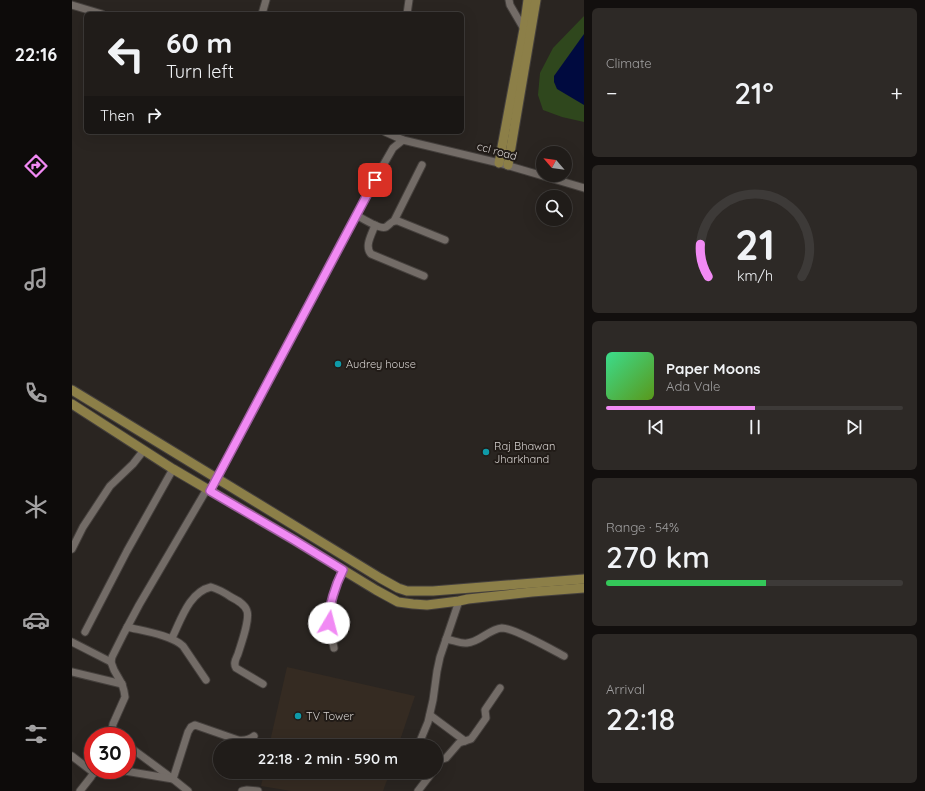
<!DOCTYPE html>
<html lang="en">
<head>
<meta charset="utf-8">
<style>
  body { margin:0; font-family:Quicksand,sans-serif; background:#2d2926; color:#f1f3f6; height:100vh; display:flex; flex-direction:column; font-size:15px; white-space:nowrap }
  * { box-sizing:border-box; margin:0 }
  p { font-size:13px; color:#a2a1a2 }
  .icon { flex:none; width:22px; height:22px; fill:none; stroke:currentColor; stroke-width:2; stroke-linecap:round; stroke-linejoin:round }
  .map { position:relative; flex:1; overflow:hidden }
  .side { display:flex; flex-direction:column; gap:8px; padding:8px; background:#120f0e; width:341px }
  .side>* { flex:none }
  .banner { position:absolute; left:12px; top:12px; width:380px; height:122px; border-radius:6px; box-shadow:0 4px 16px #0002,0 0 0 1px #3d3a38; background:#201c19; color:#f1f3f6; overflow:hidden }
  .needle { width:26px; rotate:298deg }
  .tools { position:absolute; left:464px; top:146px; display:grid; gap:8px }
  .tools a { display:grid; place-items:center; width:36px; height:36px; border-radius:50%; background:#201c19; box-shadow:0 4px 16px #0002,0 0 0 1px #3d3a38; font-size:20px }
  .speed { position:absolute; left:12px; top:727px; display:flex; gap:8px; font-size:20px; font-weight:700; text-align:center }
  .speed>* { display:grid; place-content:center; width:52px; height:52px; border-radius:50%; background:#201c19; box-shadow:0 4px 16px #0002,0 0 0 1px #3d3a38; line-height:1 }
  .speed .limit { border:6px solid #d22; background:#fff; color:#111 }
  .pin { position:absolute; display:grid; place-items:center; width:34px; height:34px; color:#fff; margin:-17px; border-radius:8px; box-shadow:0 2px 6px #0006 }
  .me { position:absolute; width:44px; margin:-22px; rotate:8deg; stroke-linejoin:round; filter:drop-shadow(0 0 3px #0008) }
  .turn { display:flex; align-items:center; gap:14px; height:84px; padding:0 16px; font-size:18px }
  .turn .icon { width:52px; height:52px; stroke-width:2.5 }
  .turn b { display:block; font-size:28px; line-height:34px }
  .then { display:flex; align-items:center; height:38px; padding:0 16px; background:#0003; gap:8px; font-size:15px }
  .big { font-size:30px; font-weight:600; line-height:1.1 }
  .side .card { flex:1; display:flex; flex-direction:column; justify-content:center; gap:6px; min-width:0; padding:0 14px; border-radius:6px; background:#2d2926 }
  .side .dial { align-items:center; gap:0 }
  .dial svg { height:104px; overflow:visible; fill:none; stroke:#3d3a38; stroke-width:7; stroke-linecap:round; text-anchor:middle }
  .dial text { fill:#f1f3f6; stroke:none }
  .song { display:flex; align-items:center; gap:12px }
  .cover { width:48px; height:48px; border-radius:6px; background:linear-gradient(135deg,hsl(150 70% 55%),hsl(90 70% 35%)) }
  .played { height:4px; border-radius:2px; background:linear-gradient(90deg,#f18af4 50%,#3d3a38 50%) }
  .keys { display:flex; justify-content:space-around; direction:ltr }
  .heat { display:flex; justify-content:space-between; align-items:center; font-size:22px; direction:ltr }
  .charge { height:6px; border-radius:3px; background:linear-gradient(90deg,#34c759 54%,#3d3a38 0) }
  .trip { position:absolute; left:141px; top:739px; width:230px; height:40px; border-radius:20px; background:#201c19; box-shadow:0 4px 16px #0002,0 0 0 1px #3d3a38; font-weight:600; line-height:40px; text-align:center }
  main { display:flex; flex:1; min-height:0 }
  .tabs { display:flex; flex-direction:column; width:72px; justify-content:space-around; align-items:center; background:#0d0b0a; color:#a2a1a2 }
  .tabs .icon { width:28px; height:28px }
  .tabs .active { color:#f18af4 }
  .tabs b { font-size:18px; color:#f1f3f6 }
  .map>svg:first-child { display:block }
</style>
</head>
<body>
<main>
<nav class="tabs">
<b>22:16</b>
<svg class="icon active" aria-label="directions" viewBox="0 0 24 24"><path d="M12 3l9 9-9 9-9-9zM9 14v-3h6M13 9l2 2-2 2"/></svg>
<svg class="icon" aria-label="music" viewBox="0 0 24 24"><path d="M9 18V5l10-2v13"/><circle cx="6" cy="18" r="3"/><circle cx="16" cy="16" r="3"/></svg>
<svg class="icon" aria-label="phone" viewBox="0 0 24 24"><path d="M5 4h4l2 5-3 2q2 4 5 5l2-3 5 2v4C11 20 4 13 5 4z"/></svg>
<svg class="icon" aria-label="climate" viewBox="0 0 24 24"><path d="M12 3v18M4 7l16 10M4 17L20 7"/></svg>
<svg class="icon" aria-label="car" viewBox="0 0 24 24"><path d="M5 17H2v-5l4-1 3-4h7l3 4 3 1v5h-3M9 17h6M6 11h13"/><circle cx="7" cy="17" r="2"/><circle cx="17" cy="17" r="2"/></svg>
<svg class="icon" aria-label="filters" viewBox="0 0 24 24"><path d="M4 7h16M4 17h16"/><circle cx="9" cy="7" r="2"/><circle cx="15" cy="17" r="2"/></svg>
</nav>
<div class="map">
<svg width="512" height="791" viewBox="0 0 512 791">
  <rect width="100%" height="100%" fill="#2a2521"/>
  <g fill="#352b22">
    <path d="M215,667L343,696L326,746H197Z"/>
    <path d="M192,772H318L311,791H219L189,786Z"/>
  </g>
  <path fill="#2f471d" d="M512,16V122L490,117L471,110L466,95L468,73L481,48Z"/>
  <path fill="#000a3f" d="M512,34V105L485,89L482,82V76Z"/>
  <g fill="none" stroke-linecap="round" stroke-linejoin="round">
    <defs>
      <g id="minor">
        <path d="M437,0L438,5L452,29"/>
        <path d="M0,5L30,14"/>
        <path d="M190,14L194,0"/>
        <path d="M335,14L337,0"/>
        <path d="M313,132L331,140L427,163L512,188"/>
        <path d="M284,215C290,218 308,230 314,227C317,225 319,222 322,221H326L373,240"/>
        <path d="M322,221L350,165"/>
        <path d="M303,225C300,234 292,246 299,254L352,276"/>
        <path d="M138,491L309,169L321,148L331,140"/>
        <path d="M0,549L11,527L34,492L38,486L61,464L72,450"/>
        <path d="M55,627C71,631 99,635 111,646L134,680"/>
        <path d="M13,632L55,551L101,469"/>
        <path d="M100,638C109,620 117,592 139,587C146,589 153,593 159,597C165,600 173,604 175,611C178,620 169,644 166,654C164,659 161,663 164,668L191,684"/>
        <path d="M374,639C381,640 389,644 395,643C408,642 417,629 430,628C442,628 479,649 492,656"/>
        <path d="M0,642L39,662"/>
        <path d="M262,648L256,619L264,585L271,570"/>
        <path d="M0,672L50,684"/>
        <path d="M358,715L393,741"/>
        <path d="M43,736L40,730L41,724L53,697L52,691L50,684L42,670L39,662L40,657L52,633L67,605L135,489"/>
        <path d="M55,745L101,779L116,791"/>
        <path d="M346,746L356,722L361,700L365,671L368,657L387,601"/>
        <path d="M0,756L22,773"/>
        <path d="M364,761L374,758L387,743L399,739L402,735L414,718L413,710L415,707L428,688"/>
        <path d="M47,770L101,779L116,732L119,727L123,725L166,740C173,741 177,740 182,736"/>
        <path d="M8,791L19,777L23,770"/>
        <path d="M170,791L175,790L186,791"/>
        <path d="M346,791L359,774"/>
      </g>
      <g id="major">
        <path d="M427,163L452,29L456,0"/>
        <path d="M436,165L464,0"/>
        <path d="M0,390L259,548L308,578L326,588L335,591H361L512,579"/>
        <path d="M0,404L101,469L222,540L304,590L326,602L341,604L355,605L387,601L396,599L460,592L512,588"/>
      </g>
    </defs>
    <use href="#minor" stroke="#45403d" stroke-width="9"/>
    <use href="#major" stroke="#45403d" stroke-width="11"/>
    <use href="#minor" stroke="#736c67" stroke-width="7"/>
    <use href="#major" stroke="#8c7f48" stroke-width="9"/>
  </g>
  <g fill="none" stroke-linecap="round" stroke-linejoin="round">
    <defs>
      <path id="route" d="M257,623C256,607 264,584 271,570L222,540L138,491L303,180"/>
    </defs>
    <use href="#route" stroke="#9d5a9f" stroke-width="10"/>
    <use href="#route" stroke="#f18af4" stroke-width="7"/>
  </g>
  <g fill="#0f9aa8" stroke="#211b17" stroke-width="1.5">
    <circle cx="266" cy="364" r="4"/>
    <circle cx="414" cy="452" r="4"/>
    <circle cx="226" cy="716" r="4"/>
  </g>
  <g text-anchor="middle" stroke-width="4" stroke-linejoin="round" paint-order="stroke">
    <g font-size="11" fill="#d4d0ce" stroke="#211b17">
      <text transform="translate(425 151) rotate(15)" y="4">ccl road</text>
    </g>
    <g font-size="11" fill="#d4d0ce" stroke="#211b17" text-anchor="start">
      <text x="274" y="368">Audrey house</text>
      <text x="422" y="450">Raj Bhawan<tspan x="422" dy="13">Jharkhand</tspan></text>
      <text x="234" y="720">TV Tower</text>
    </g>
  </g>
</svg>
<div class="tools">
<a><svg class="needle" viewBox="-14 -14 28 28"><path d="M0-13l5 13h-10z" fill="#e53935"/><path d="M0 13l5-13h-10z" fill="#a2a1a2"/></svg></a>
<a><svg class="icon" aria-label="search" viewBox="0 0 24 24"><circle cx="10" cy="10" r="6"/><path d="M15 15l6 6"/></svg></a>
</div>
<div class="speed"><div class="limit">30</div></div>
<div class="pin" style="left:303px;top:180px;background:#d93025"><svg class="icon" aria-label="arrive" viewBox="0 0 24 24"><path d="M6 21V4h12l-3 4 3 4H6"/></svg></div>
<svg class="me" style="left:257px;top:623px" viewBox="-20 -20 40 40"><circle r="19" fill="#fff"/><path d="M0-13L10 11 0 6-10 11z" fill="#f18af4"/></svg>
<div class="trip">22:18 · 2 min · 590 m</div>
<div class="banner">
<div class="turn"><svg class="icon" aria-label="left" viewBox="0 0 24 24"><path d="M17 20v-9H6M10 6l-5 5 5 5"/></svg><div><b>60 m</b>Turn left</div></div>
<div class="then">Then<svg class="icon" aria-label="right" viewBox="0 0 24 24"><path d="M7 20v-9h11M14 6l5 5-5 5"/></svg></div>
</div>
</div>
<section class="side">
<div class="card"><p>Climate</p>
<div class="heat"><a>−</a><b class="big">21°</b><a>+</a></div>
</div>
<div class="card dial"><svg viewBox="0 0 100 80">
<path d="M14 69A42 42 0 1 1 86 69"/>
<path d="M14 69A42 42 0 0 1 8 44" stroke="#f18af4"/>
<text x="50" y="56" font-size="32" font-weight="700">21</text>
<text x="50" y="72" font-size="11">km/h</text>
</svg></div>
<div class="card">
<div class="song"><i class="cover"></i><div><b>Paper Moons</b><p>Ada Vale</p></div></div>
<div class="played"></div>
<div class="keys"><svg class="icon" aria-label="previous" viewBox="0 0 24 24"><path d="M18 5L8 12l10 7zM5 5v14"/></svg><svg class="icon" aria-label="pause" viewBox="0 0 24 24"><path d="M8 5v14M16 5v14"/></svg><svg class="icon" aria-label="next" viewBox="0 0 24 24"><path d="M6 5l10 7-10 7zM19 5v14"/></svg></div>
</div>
<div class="card"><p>Range · 54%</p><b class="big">270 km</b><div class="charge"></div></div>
<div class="card"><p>Arrival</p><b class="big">22:18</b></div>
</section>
</main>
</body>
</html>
